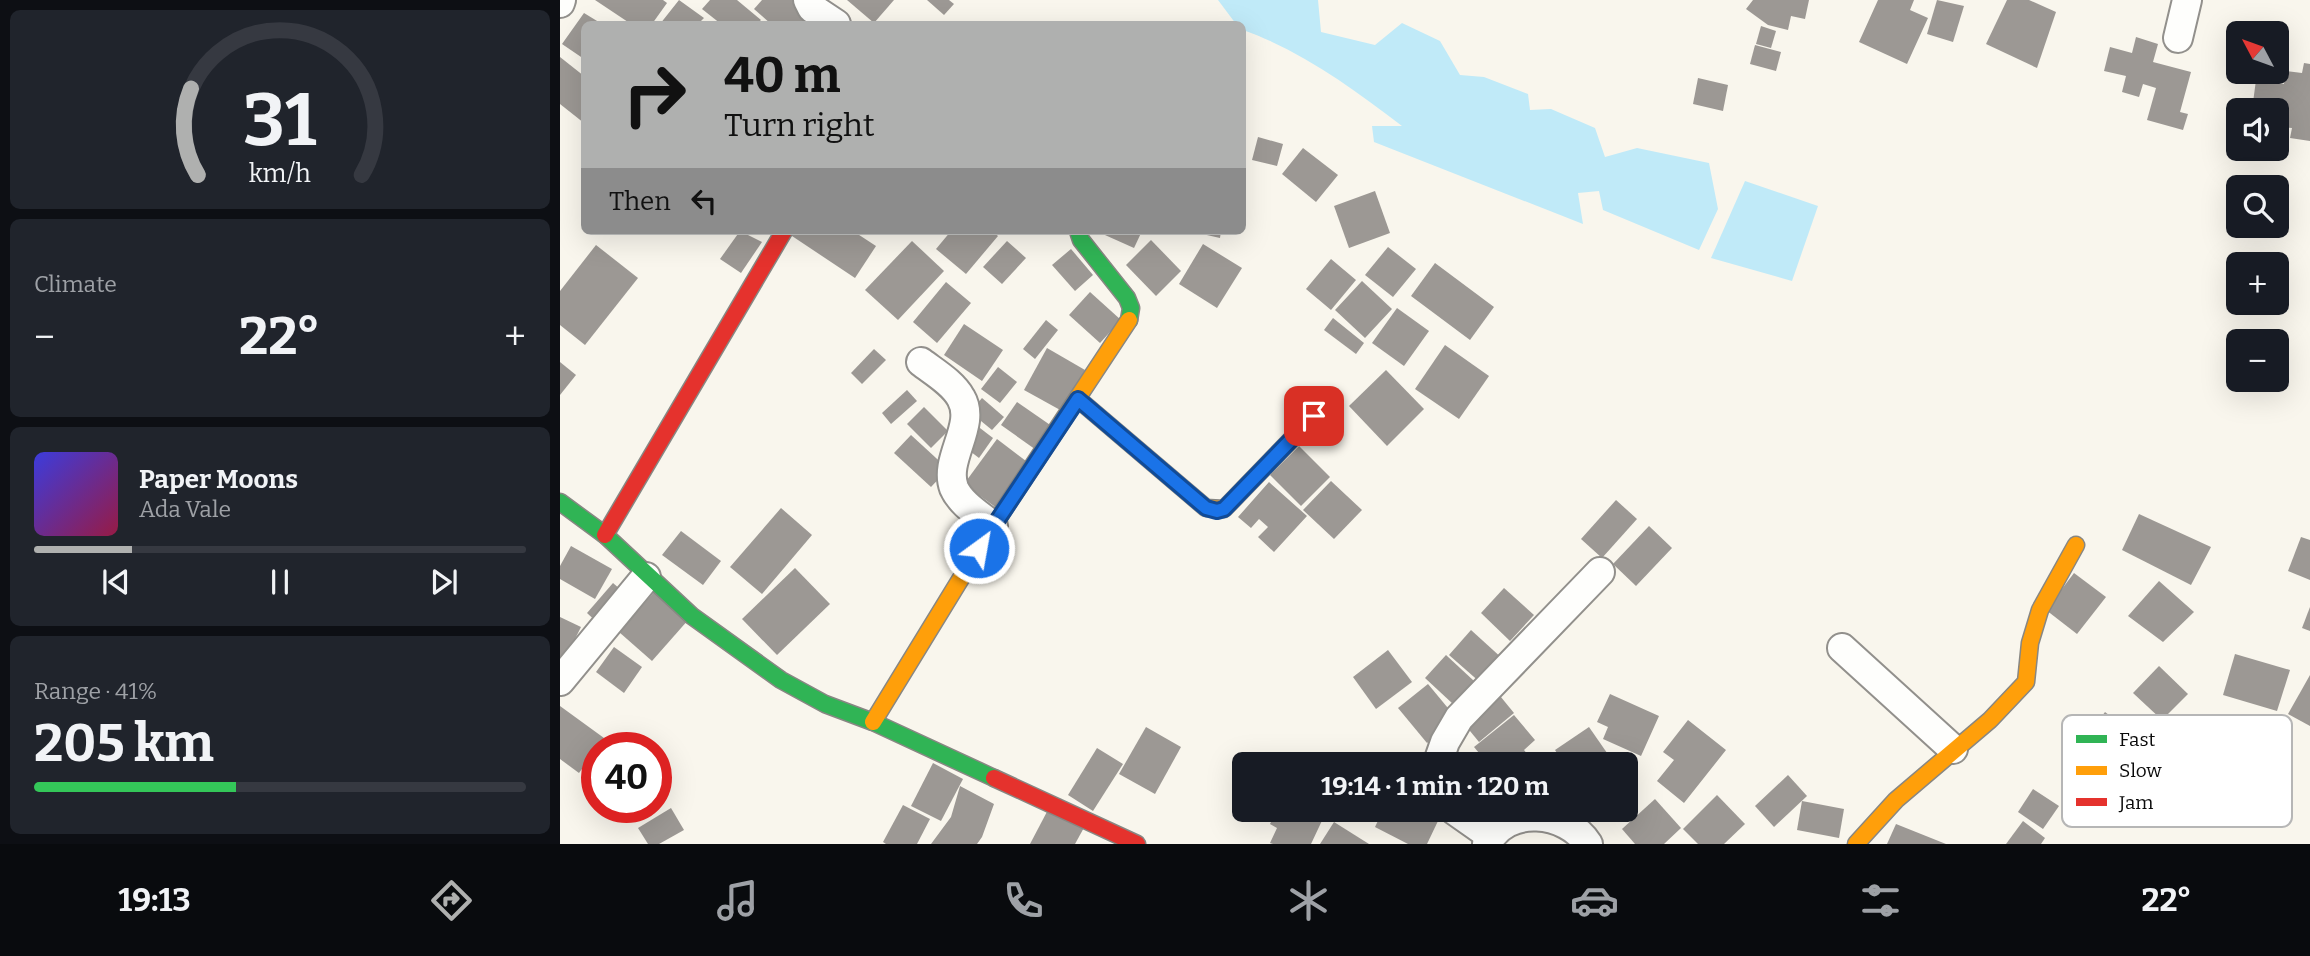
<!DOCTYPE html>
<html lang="en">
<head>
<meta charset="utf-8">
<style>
  body { margin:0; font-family:Bitter,serif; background:#20242c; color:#f1f3f6; height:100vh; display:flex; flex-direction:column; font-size:26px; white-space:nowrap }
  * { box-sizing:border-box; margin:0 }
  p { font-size:23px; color:#9ea1a6 }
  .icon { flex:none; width:38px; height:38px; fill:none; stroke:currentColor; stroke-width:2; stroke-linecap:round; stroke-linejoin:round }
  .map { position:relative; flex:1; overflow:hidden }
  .details { display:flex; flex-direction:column; gap:10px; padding:10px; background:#0d0f14; width:560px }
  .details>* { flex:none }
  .top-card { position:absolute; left:21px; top:21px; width:665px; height:214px; border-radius:10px; box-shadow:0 7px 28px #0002; background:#afb0af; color:#111; overflow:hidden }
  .needle { width:46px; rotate:311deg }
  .fabs { position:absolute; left:1666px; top:21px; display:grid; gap:14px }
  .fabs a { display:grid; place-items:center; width:63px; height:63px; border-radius:10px; background:#171b24; box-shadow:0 7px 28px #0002; font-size:35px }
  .speed { position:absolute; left:21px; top:732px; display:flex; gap:14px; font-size:35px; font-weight:700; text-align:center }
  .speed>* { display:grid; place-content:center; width:91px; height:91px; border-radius:50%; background:#171b24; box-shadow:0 7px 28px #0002; line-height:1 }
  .speed .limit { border:10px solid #d22; background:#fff; color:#111 }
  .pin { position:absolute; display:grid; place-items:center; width:60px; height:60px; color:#fff; margin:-30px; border-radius:14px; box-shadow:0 4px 10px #0006 }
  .me { position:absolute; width:77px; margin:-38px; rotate:32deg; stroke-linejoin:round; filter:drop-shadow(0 0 5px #0008) }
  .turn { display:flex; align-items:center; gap:24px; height:147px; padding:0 28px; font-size:32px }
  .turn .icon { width:91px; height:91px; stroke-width:2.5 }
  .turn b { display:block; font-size:49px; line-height:60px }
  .then { display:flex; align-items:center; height:66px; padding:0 28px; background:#0003; gap:14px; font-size:26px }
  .big { font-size:52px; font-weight:700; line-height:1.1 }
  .details .card { flex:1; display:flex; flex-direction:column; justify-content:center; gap:10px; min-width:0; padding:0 24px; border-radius:10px; background:#20242c }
  .details .dial { align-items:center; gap:0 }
  .dial svg { height:182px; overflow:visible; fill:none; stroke:#363941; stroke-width:7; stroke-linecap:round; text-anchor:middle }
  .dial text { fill:#f1f3f6; stroke:none }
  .song { display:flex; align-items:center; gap:21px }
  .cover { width:84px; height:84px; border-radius:10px; background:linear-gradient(135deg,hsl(240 70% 55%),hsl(340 70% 35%)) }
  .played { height:7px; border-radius:4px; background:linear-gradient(90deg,#afb0af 20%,#363941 20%) }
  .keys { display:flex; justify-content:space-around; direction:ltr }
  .heat { display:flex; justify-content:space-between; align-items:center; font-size:38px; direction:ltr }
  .charge { height:10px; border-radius:5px; background:linear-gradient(90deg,#34c759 41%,#363941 0) }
  .trip { position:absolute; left:672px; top:752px; width:406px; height:70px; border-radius:10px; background:#171b24; box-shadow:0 7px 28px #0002; font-weight:700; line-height:70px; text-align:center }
  .tabs { display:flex; height:112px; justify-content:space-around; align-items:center; background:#090b0e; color:#9ea1a6 }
  .tabs .icon { width:49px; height:49px }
  .tabs .on { color:#afb0af }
  .tabs b { font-size:32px; color:#f1f3f6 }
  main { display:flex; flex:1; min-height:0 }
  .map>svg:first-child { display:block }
</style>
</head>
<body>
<main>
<section class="details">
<div class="card dial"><svg viewBox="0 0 100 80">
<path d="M14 69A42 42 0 1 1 86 69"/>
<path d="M14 69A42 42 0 0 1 11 31" stroke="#afb0af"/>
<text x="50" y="56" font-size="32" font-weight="700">31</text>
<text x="50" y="72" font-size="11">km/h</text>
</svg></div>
<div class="card"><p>Climate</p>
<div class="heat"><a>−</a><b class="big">22°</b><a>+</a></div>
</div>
<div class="card">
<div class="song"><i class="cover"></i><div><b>Paper Moons</b><p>Ada Vale</p></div></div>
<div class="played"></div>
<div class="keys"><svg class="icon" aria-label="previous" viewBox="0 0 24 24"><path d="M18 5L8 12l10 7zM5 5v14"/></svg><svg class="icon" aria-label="pause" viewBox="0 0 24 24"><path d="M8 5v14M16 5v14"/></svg><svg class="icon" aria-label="next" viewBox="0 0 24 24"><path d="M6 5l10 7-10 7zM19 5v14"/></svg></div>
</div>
<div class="card"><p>Range · 41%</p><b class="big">205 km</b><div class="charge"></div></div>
</section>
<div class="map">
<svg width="1750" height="844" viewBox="0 0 1750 844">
  <rect width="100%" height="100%" fill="#f9f6ed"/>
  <g fill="#c0eaf8">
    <path d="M658,0H758L761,32L815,45L842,23L880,41L900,75L924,77L968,94L970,110L991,109L1035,128L1045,157L1077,148L1149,163L1158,209L1139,250L1043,210L1039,191L1018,193L1023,224L814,142L812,126H842C792,88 742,51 683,30L682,24H676Z"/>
    <path d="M1185,181L1258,206L1232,281L1151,258Z"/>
  </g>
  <g fill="#9c9894">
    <path d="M35,0H103L107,3L92,24H71Z"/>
    <path d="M119,0L144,18L140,22L142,24H100Z"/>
    <path d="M150,0H177L201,20L197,24H161L142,9Z"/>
    <path d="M202,0H232L261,24H211L194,9Z"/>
    <path d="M287,0H334L314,23Z"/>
    <path d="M367,0H389L394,4L384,15Z"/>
    <path d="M1193,0H1249L1245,19L1231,16L1228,30L1208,25L1186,9Z"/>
    <path d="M1318,0H1354L1350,10L1368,18L1347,64L1299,42Z"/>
    <path d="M1377,0L1404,6L1393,42L1367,34Z"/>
    <path d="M1447,0H1469L1496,12L1477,68L1426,44Z"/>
    <path d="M24,13L42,24H24V59L2,44Z"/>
    <path d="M1201,26L1216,31L1211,48L1196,44Z"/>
    <path d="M1576,37L1598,44L1593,62L1631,72L1620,112L1628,114L1623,130L1587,120L1596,88L1583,84L1579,97L1562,92L1566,76L1544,71L1550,47L1572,53Z"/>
    <path d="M1195,45L1221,52L1216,71L1190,64Z"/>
    <path d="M0,57L24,76V123L0,104Z"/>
    <path d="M1744,63L1750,64V141L1730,138L1732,128L1717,127V110H1692L1696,80L1724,84L1725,71L1742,73Z"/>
    <path d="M1138,78L1168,85L1163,111L1133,104Z"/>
    <path d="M698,137L723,144L717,166L692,160Z"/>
    <path d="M743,148L778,175L756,202L722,174Z"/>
    <path d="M815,191L830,233L789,248L774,206Z"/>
    <path d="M180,231L202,242L181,273L160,259Z"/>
    <path d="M231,231H293L316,246L295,278L229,234Z"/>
    <path d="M391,231H432L438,236L406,274L376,249Z"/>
    <path d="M536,231H582L574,248Z"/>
    <path d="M629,231H661L660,238Z"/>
    <path d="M591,240L621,271L596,296L566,265Z"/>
    <path d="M352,241L384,271L338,320L305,290Z"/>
    <path d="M447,241L466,258L442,284L423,267Z"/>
    <path d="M643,244L682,268L657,308L619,284Z"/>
    <path d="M36,245L78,278L25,345L0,325V291Z"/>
    <path d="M828,247L856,269L833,297L805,275Z"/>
    <path d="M511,249L533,275L515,291L492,265Z"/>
    <path d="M771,259L796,280L771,310L746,289Z"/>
    <path d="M875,263L934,307L910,340L851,296Z"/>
    <path d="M802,281L832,309L805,338L775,310Z"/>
    <path d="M386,282L411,303L377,343L353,322Z"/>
    <path d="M530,292L561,320L540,343L509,315Z"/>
    <path d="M837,308L869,331L844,366L812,343Z"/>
    <path d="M773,318L804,343L796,354L764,330Z"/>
    <path d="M486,320L498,330L475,359L463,349Z"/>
    <path d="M404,324L443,350L422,381L384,355Z"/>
    <path d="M885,345L929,376L899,419L855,389Z"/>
    <path d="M487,348L525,370L502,411L464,390Z"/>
    <path d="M314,349L326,360L302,384L291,373Z"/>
    <path d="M0,362L16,375L0,395Z"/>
    <path d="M438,367L457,382L440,403L421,389Z"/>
    <path d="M826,370L864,409L827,446L789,406Z"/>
    <path d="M347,390L357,401L331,424L322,413Z"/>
    <path d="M422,398L444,417L432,430L410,412Z"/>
    <path d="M457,402L496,429L479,452L441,425Z"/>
    <path d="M364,407L388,431L371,448L347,424Z"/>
    <path d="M416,425L433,438L419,458L402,445Z"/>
    <path d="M351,435L388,469L371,487L334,453Z"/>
    <path d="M437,439L470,464L438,509L404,484Z"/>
    <path d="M739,446L770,477L741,506L710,475Z"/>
    <path d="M771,481L802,510L774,539L743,510Z"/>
    <path d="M709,482L747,516L714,552L698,537L708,527L699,519L691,528L678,517Z"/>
    <path d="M1056,500L1077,519L1042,558L1021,539Z"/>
    <path d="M221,508L252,535L202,594L170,567Z"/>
    <path d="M1579,514L1651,547L1631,585L1562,550Z"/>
    <path d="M1089,526L1112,548L1076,586L1053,564Z"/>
    <path d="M121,531L161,561L143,585L102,555Z"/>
    <path d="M1741,537L1750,540V580L1728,571Z"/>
    <path d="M11,546L52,569L35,599L0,579V566Z"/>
    <path d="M235,568L270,604L217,655L182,619Z"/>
    <path d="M1514,573L1546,597L1517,634L1486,610Z"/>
    <path d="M1599,581L1634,612L1603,642L1568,616Z"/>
    <path d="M53,583L68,596L41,626L27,613Z"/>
    <path d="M944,588L974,615L950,641L921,613Z"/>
    <path d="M96,590L129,619L92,661L59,632Z"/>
    <path d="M1750,607V631L1742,628Z"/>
    <path d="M0,617L21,627L3,663L0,662Z"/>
    <path d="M911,630L944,660L922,684L889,655Z"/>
    <path d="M54,647L82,667L64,693L36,672Z"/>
    <path d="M828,650L852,682L816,709L793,677Z"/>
    <path d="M1675,654L1730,670L1717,711L1663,695Z"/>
    <path d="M886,655L914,681L893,704L865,678Z"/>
    <path d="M1599,666L1628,694L1602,720L1573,693Z"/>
    <path d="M1750,675V726L1728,714Z"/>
    <path d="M868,684L897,719L867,743L838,708Z"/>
    <path d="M936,691L954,713L919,742L901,720Z"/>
    <path d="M1050,694L1099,716L1081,756L1043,739L1048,727L1037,722Z"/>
    <path d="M0,706L44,738L19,773L0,759Z"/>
    <path d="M1545,712L1591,747L1564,783L1518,748Z"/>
    <path d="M954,715L975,740L964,750L976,765H929L914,747Z"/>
    <path d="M1128,720L1166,750L1124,803L1097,781L1114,760L1103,752Z"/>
    <path d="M586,727L621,747L595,794L559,774Z"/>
    <path d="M1029,727L1054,763L1005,765L995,750Z"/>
    <path d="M537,748L563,764L533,811L508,795Z"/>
    <path d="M373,763L403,779L381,821L351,806Z"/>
    <path d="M1228,775L1247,796L1214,827L1195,806Z"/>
    <path d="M400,786L434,804L422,837L417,844H371L391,817Z"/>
    <path d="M1473,789L1499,806L1483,829L1458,812Z"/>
    <path d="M1157,795L1185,824L1164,844H1138L1123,829Z"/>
    <path d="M1095,799L1121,828L1104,844H1075L1062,829Z"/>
    <path d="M1242,801L1284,809L1279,838L1237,830Z"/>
    <path d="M343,805L370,819L357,844H326L323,842Z"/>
    <path d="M490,806L526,824L515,844H470Z"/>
    <path d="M111,808L124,830L99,844H88L78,828Z"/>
    <path d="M717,810H767L751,844H713L710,843L717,828L710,824Z"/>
    <path d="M823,810H857L878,821L867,844H848L815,827Z"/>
    <path d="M1463,821L1485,838L1481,844H1446Z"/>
    <path d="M774,822L809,844H760Z"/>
    <path d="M1336,824L1386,844H1327Z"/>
  </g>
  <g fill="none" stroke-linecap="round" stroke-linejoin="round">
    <defs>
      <g id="street">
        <path d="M248,0L252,8L276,24"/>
        <path d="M0,3L1,0"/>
        <path d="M1618,38L1627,0"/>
        <path d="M361,362C374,372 393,383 401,398C417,425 383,459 394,488C401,504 420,515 433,526"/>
        <path d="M1282,648L1393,749"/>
        <path d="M0,681L86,577"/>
        <path d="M877,765L885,742L899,718L1040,572"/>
        <path d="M894,810L931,836"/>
        <path d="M927,844C946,804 1007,811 1028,844"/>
      </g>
      <g id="fast">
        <path d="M518,231L521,240L567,298L571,308L569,320"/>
        <path d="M0,502L45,535L132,616L221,680L265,704L313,722L434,778"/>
      </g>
      <g id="slow">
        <path d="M518,399L646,508L664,509L754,416"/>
        <path d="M313,722L433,526L569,320"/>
        <path d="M1296,844L1336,800L1430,720L1466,682L1470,643L1480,610L1516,545"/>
      </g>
      <g id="jam">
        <path d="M45,535L224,231"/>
        <path d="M434,778L577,844"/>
      </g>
    </defs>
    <use href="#street" stroke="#92908c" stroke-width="32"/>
    <use href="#fast" stroke="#888783" stroke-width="19"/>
    <use href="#slow" stroke="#888783" stroke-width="19"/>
    <use href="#jam" stroke="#888783" stroke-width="19"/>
    <use href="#street" stroke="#fefefc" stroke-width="28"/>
    <use href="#fast" stroke="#30b455" stroke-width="16"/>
    <use href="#slow" stroke="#ff9f0a" stroke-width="16"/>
    <use href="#jam" stroke="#e5322d" stroke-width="16"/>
  </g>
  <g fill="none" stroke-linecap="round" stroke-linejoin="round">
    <defs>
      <path id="route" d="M419,548L518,399L646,508L657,511L664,509L754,416"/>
    </defs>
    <use href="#route" stroke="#114b97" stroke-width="18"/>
    <use href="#route" stroke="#1a73e8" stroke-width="12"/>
  </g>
  <rect x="1502" y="715" width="230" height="112" rx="10" fill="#fff" stroke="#b6b6b6" stroke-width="2"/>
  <rect x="1516" y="735" width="31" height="8" fill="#30b455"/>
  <rect x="1516" y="766" width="31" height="9" fill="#ff9f0a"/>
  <rect x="1516" y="798" width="31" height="8" fill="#e5322d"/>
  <g font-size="19" fill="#0a0a0a">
    <text x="1559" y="746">Fast</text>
    <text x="1559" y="777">Slow</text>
    <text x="1559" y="809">Jam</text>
  </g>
</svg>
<div class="fabs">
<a><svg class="needle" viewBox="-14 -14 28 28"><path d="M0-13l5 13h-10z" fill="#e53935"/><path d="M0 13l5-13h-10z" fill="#9ea1a6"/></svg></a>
<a><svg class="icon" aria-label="sound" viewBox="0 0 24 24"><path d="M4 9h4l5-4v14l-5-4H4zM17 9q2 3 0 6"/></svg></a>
<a><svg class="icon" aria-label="search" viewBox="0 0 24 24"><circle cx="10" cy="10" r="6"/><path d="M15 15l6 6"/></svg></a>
<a>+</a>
<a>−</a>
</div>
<div class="speed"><div class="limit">40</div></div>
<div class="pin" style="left:754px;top:416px;background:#d93025"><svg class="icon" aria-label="arrive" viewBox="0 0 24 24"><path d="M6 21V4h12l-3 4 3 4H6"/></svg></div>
<svg class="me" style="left:419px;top:548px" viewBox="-20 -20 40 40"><circle r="17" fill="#1a73e8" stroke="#fff" stroke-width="3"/><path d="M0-11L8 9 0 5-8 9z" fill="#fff"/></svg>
<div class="trip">19:14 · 1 min · 120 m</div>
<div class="top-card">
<div class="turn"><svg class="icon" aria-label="right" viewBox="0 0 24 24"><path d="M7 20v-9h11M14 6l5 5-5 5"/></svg><div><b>40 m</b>Turn right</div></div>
<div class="then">Then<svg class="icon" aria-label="left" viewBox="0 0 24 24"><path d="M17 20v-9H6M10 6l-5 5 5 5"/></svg></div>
</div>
</div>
</main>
<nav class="tabs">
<b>19:13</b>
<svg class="icon on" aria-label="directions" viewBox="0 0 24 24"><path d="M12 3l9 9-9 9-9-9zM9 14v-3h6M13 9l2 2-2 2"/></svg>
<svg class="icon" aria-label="music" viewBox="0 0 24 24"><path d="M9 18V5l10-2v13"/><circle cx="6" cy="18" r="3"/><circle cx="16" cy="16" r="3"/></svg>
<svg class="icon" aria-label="phone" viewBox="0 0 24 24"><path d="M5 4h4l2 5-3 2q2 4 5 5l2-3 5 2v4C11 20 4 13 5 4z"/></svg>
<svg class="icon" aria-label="climate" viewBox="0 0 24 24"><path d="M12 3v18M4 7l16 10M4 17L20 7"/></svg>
<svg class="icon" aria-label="car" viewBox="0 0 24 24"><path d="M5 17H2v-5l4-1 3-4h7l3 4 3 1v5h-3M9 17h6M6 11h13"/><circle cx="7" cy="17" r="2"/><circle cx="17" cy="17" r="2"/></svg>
<svg class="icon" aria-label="filters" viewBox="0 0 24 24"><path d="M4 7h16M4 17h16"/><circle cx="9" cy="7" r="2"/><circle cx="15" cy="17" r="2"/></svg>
<b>22°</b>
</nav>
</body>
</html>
